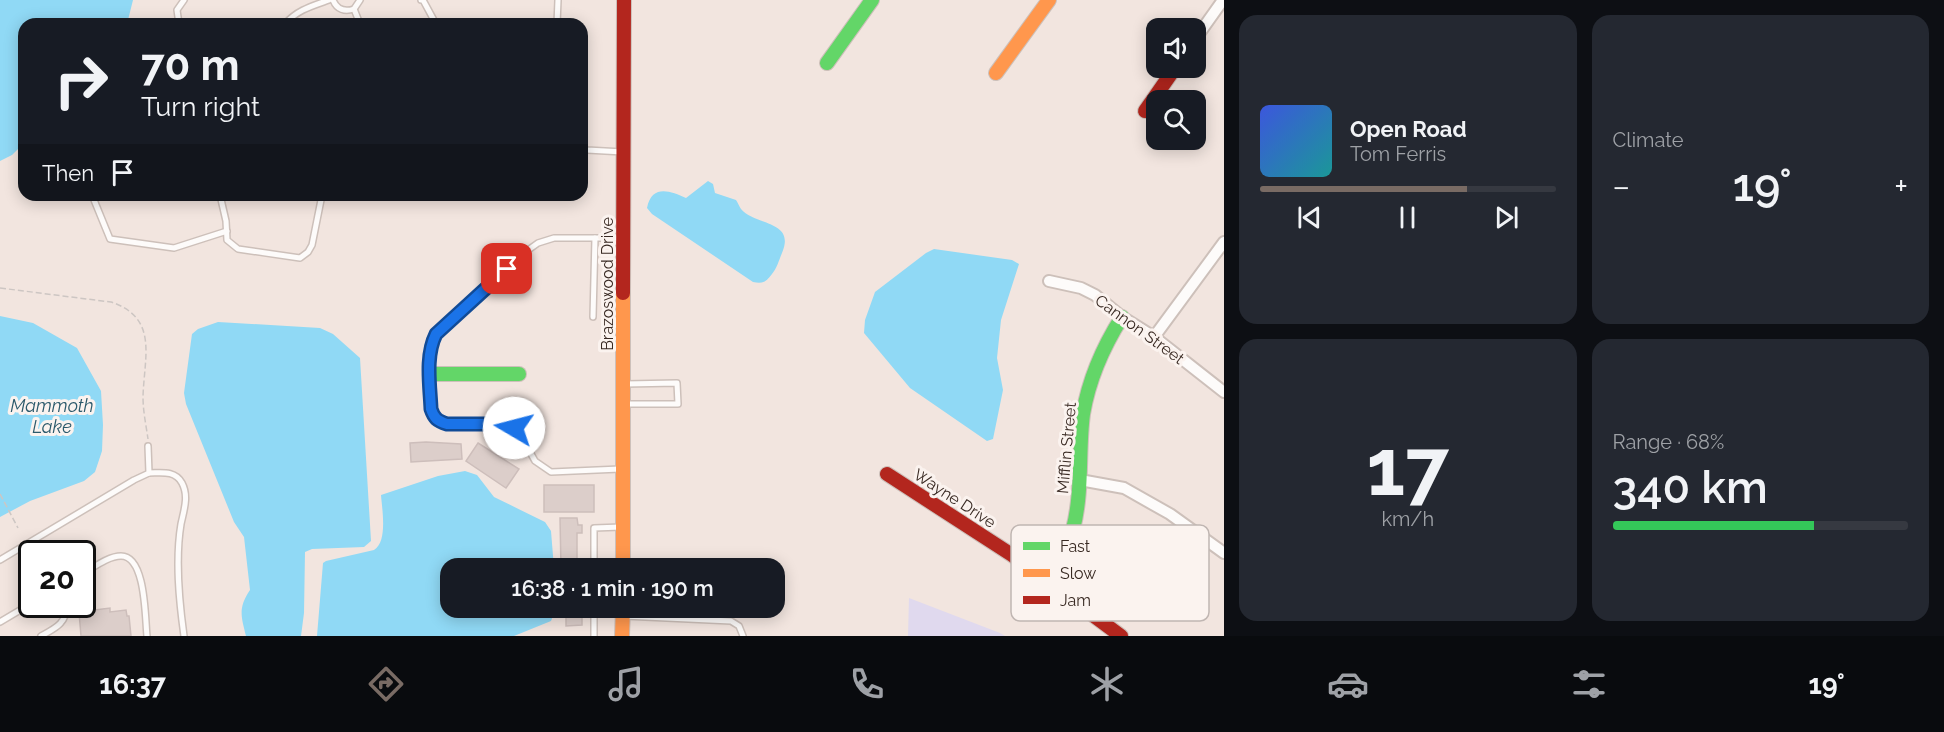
<!DOCTYPE html>
<html lang="en">
<head>
<meta charset="utf-8">
<style>
  body { margin:0; font-family:Raleway,sans-serif; background:#242831; color:#f1f3f6; height:100vh; display:flex; flex-direction:column; font-size:22px; white-space:nowrap }
  * { box-sizing:border-box; margin:0 }
  p { font-size:20px; color:#9ea1a6 }
  .icon { flex:none; width:33px; height:33px; fill:none; stroke:currentColor; stroke-width:2; stroke-linecap:round; stroke-linejoin:round }
  .map { position:relative; flex:1; overflow:hidden }
  .side { display:flex; flex-direction:column; gap:15px; padding:15px; background:#0d0f14; width:720px }
  .side>* { flex:none }
  .banner { position:absolute; left:18px; top:18px; width:570px; height:183px; border-radius:18px; box-shadow:0 3px 15px #0003; background:#171b24; color:#f1f3f6; overflow:hidden }
  .fabs { position:absolute; left:1146px; top:18px; display:grid; gap:12px }
  .fabs a { display:grid; place-items:center; width:60px; height:60px; border-radius:12px; background:#171b24; box-shadow:0 3px 15px #0003; font-size:30px }
  .speed { position:absolute; left:18px; top:540px; display:flex; gap:12px; font-size:30px; font-weight:700; text-align:center }
  .speed>* { display:grid; place-content:center; width:78px; height:78px; border-radius:50%; background:#171b24; box-shadow:0 3px 15px #0003; line-height:1 }
  .speed .limit { border:3px solid #111; border-radius:9px; background:#fff; color:#111 }
  .pin { position:absolute; display:grid; place-items:center; width:51px; height:51px; color:#fff; margin:-26px; border-radius:12px; box-shadow:0 3px 9px #0006 }
  .me { position:absolute; width:66px; margin:-33px; rotate:278deg; stroke-linejoin:round; filter:drop-shadow(0 0 4px #0008) }
  .turn { display:flex; align-items:center; gap:21px; height:126px; padding:0 24px; font-size:27px }
  .turn .icon { width:78px; height:78px; stroke-width:2.5 }
  .turn b { display:block; font-size:42px; line-height:51px }
  .then { display:flex; align-items:center; height:57px; padding:0 24px; background:#0003; gap:12px; font-size:22px }
  .big { font-size:45px; font-weight:600; line-height:1.1 }
  .side .card { flex:1; display:flex; flex-direction:column; justify-content:center; gap:9px; min-width:0; padding:0 21px; border-radius:18px; background:#242831 }
  .side .dial { align-items:center; gap:0 }
  .dial b { font-size:78px; line-height:1 }
  .song { display:flex; align-items:center; gap:18px }
  .cover { width:72px; height:72px; border-radius:9px; background:linear-gradient(135deg,hsl(230 70% 55%),hsl(180 70% 35%)) }
  .played { height:6px; border-radius:3px; background:linear-gradient(90deg,#796b64 70%,#363941 70%) }
  .keys { display:flex; justify-content:space-around; direction:ltr }
  .heat { display:flex; justify-content:space-between; align-items:center; font-size:33px; direction:ltr }
  .charge { height:9px; border-radius:4px; background:linear-gradient(90deg,#34c759 68%,#363941 0) }
  .side .tiles { flex:1; display:grid; gap:15px; grid-template-columns:repeat(2,1fr) }
  .trip { position:absolute; left:440px; top:558px; width:345px; height:60px; border-radius:18px; background:#171b24; box-shadow:0 3px 15px #0003; font-weight:600; line-height:60px; text-align:center }
  .menu { display:flex; height:96px; justify-content:space-around; align-items:center; background:#090b0e; color:#9ea1a6 }
  .menu .icon { width:42px; height:42px }
  .menu .current { color:#796b64 }
  .menu b { font-size:27px; color:#f1f3f6 }
  main { display:flex; flex:1; min-height:0 }
  .map>svg:first-child { display:block }
</style>
</head>
<body>
<main>
<div class="map">
<svg width="1224" height="636" viewBox="0 0 1224 636">
  <rect width="100%" height="100%" fill="#f2e5df"/>
  <path fill="#e0d9ee" d="M909,598L1000,633L1005,636H908Z"/>
  <g fill="#90d9f5">
    <path d="M0,0H133L127,24H24V143L12,155L0,161Z"/>
    <path d="M708,181L713,184L715,193L736,200C738,203 739,206 741,209C755,226 796,220 782,253C779,260 777,268 772,274C766,282 763,284 753,282L652,214L647,208C652,184 670,191 686,198Z"/>
    <path d="M934,249L1012,260L1019,264L1001,320L997,358L1003,390L993,439L987,441L910,388L864,333L865,320L875,292L926,253Z"/>
    <path d="M0,316L33,323L77,348L101,391L103,425L102,451L95,472L84,481L30,501L0,517Z"/>
    <path d="M218,322L320,328L333,334L360,358L371,541L364,547L312,549L305,552L304,613L301,636H246C241,616 238,608 250,590L244,537L234,522L186,404L184,393L192,334L198,329Z"/>
    <path d="M465,471L477,475L494,497L545,522L551,531L554,568H450V608H556L551,621L514,636H317L323,563L326,561L374,550C388,542 382,509 381,495L438,476Z"/>
  </g>
  <g fill="#dcceca" stroke="#cdbebb" stroke-width="1.5">
    <path d="M426,442L461,444L462,459L411,462L410,443Z"/>
    <path d="M478,443L519,469L506,488L466,461Z"/>
    <rect x="544" y="485" width="50" height="27"/>
    <path d="M560,518H577L578,525H582V533H577V568H561Z"/>
    <path d="M110,608V612L126,610L127,616H129L131,636H81L79,612Z"/>
    <path d="M566,608H582V625L566,626Z"/>
  </g>
  <g fill="none" stroke-linecap="round" stroke-linejoin="round">
    <defs>
      <g id="lane">
        <path d="M333,0C337,10 345,12 354,9L360,0"/>
        <path d="M421,0H423L436,24"/>
        <path d="M354,9L360,24"/>
        <path d="M179,24L177,10L184,0"/>
        <path d="M285,24C297,10 312,6 329,0"/>
        <path d="M557,24L558,0"/>
        <path d="M582,146L587,150L623,152"/>
        <path d="M92,195L110,239L174,248L227,231"/>
        <path d="M220,195L226,221L227,240L238,249L300,258L308,252L312,245L322,195"/>
        <path d="M593,317L595,238"/>
        <path d="M625,404H678L677,383L625,384"/>
        <path d="M620,469L551,472L535,461L520,434L514,428L506,425L447,424C438,421 434,418 431,409C430,385 425,355 436,334L524,253L538,243L554,238H621"/>
        <path d="M149,473C161,473 175,470 182,483C189,496 184,510 181,524C175,560 179,600 184,636"/>
        <path d="M0,560L134,480L149,473L148,446"/>
        <path d="M594,568V528L621,527"/>
        <path d="M82,574C93,568 108,556 121,556C146,556 145,618 147,636"/>
        <path d="M624,616L731,621L739,626L743,636"/>
        <path d="M0,622L32,603"/>
        <path d="M41,636C56,628 67,623 67,604"/>
        <path d="M594,636V608"/>
      </g>
      <g id="street">
        <path d="M1196,38L1223,0"/>
        <path d="M1049,281L1081,288L1095,295L1122,317L1154,337L1224,392"/>
        <path d="M1154,337L1224,242"/>
        <path d="M1080,480L1124,488L1170,514L1224,553"/>
      </g>
      <g id="fast">
        <path d="M827,63L872,0"/>
        <path d="M430,374H519"/>
        <path d="M1047,582C1057,565 1068,548 1073,529C1083,491 1078,452 1083,414C1089,379 1103,347 1122,317"/>
      </g>
      <g id="slow">
        <path d="M996,73L1049,0"/>
        <path d="M623,568V293"/>
        <path d="M622,636L623,608"/>
      </g>
      <g id="jam">
        <path d="M1145,111L1175,68"/>
        <path d="M623,293L624,0"/>
        <path d="M887,474L1012,555L1121,636"/>
      </g>
    </defs>
    <use href="#lane" stroke="#cdc0ba" stroke-width="8"/>
    <use href="#street" stroke="#cdc0ba" stroke-width="14"/>
    <use href="#fast" stroke="#cdc0ba" stroke-width="16"/>
    <use href="#slow" stroke="#cdc0ba" stroke-width="16"/>
    <use href="#jam" stroke="#cdc0ba" stroke-width="16"/>
    <g stroke="#cdc6c3" stroke-width="1.5" stroke-dasharray="6 3" stroke-linecap="butt">
      <path d="M0,288L111,302C159,318 144,357 143,397C143,411 146,425 148,439"/>
      <path d="M0,494L18,528"/>
    </g>
    <use href="#lane" stroke="#fdfbfa" stroke-width="5"/>
    <use href="#street" stroke="#fdfbfa" stroke-width="10"/>
    <use href="#fast" stroke="#63d668" stroke-width="14"/>
    <use href="#slow" stroke="#ff974d" stroke-width="14"/>
    <use href="#jam" stroke="#b3261e" stroke-width="14"/>
  </g>
  <g fill="none" stroke-linecap="round" stroke-linejoin="round">
    <defs>
      <path id="route" d="M507,269L436,334C425,356 430,385 431,409C434,418 437,421 447,424H506L514,428"/>
    </defs>
    <use href="#route" stroke="#114b97" stroke-width="15"/>
    <use href="#route" stroke="#1a73e8" stroke-width="10"/>
  </g>
  <g text-anchor="middle" stroke-width="6" stroke-linejoin="round" paint-order="stroke">
    <g font-size="16" fill="#382922" stroke="#fbf3ef">
      <text transform="translate(607 284) rotate(-90)" y="6">Brazoswood Drive</text>
      <text transform="translate(1140 329) rotate(36)" y="6">Cannon Street</text>
      <text transform="translate(1066 448) rotate(-85)" y="6">Mifflin Street</text>
      <text transform="translate(955 498) rotate(33)" y="6">Wayne Drive</text>
    </g>
    <g font-size="18" font-style="italic" fill="#2b596b" stroke="#fbf3ef">
      <text x="52" y="412">Mammoth<tspan x="52" dy="21">Lake</tspan></text>
    </g>
  </g>
  <rect x="1011" y="525" width="198" height="96" rx="9" fill="#fbf3ef" stroke="#c0b6b2" stroke-width="1.5"/>
  <rect x="1023" y="542" width="27" height="8" fill="#63d668"/>
  <rect x="1023" y="569" width="27" height="8" fill="#ff974d"/>
  <rect x="1023" y="596" width="27" height="8" fill="#b3261e"/>
  <g font-size="16" fill="#382922">
    <text x="1060" y="552">Fast</text>
    <text x="1060" y="579">Slow</text>
    <text x="1060" y="606">Jam</text>
  </g>
</svg>
<div class="fabs">
<a><svg class="icon" aria-label="sound" viewBox="0 0 24 24"><path d="M4 9h4l5-4v14l-5-4H4zM17 9q2 3 0 6"/></svg></a>
<a><svg class="icon" aria-label="search" viewBox="0 0 24 24"><circle cx="10" cy="10" r="6"/><path d="M15 15l6 6"/></svg></a>
</div>
<div class="speed"><div class="limit">20</div></div>
<div class="pin" style="left:507px;top:269px;background:#d93025"><svg class="icon" aria-label="arrive" viewBox="0 0 24 24"><path d="M6 21V4h12l-3 4 3 4H6"/></svg></div>
<svg class="me" style="left:514px;top:428px" viewBox="-20 -20 40 40"><circle r="19" fill="#fff"/><path d="M0-13L10 11 0 6-10 11z" fill="#1a73e8"/></svg>
<div class="trip">16:38 · 1 min · 190 m</div>
<div class="banner">
<div class="turn"><svg class="icon" aria-label="right" viewBox="0 0 24 24"><path d="M7 20v-9h11M14 6l5 5-5 5"/></svg><div><b>70 m</b>Turn right</div></div>
<div class="then">Then<svg class="icon" aria-label="arrive" viewBox="0 0 24 24"><path d="M6 21V4h12l-3 4 3 4H6"/></svg></div>
</div>
</div>
<section class="side">
<div class="tiles">
<div class="card">
<div class="song"><i class="cover"></i><div><b>Open Road</b><p>Tom Ferris</p></div></div>
<div class="played"></div>
<div class="keys"><svg class="icon" aria-label="previous" viewBox="0 0 24 24"><path d="M18 5L8 12l10 7zM5 5v14"/></svg><svg class="icon" aria-label="pause" viewBox="0 0 24 24"><path d="M8 5v14M16 5v14"/></svg><svg class="icon" aria-label="next" viewBox="0 0 24 24"><path d="M6 5l10 7-10 7zM19 5v14"/></svg></div>
</div>
<div class="card"><p>Climate</p>
<div class="heat"><a>−</a><b class="big">19°</b><a>+</a></div>
</div>
<div class="card dial"><b>17</b><p>km/h</p></div>
<div class="card"><p>Range · 68%</p><b class="big">340 km</b><div class="charge"></div></div>
</div>
</section>
</main>
<nav class="menu">
<b>16:37</b>
<svg class="icon current" aria-label="directions" viewBox="0 0 24 24"><path d="M12 3l9 9-9 9-9-9zM9 14v-3h6M13 9l2 2-2 2"/></svg>
<svg class="icon" aria-label="music" viewBox="0 0 24 24"><path d="M9 18V5l10-2v13"/><circle cx="6" cy="18" r="3"/><circle cx="16" cy="16" r="3"/></svg>
<svg class="icon" aria-label="phone" viewBox="0 0 24 24"><path d="M5 4h4l2 5-3 2q2 4 5 5l2-3 5 2v4C11 20 4 13 5 4z"/></svg>
<svg class="icon" aria-label="climate" viewBox="0 0 24 24"><path d="M12 3v18M4 7l16 10M4 17L20 7"/></svg>
<svg class="icon" aria-label="car" viewBox="0 0 24 24"><path d="M5 17H2v-5l4-1 3-4h7l3 4 3 1v5h-3M9 17h6M6 11h13"/><circle cx="7" cy="17" r="2"/><circle cx="17" cy="17" r="2"/></svg>
<svg class="icon" aria-label="filters" viewBox="0 0 24 24"><path d="M4 7h16M4 17h16"/><circle cx="9" cy="7" r="2"/><circle cx="15" cy="17" r="2"/></svg>
<b>19°</b>
</nav>
</body>
</html>
